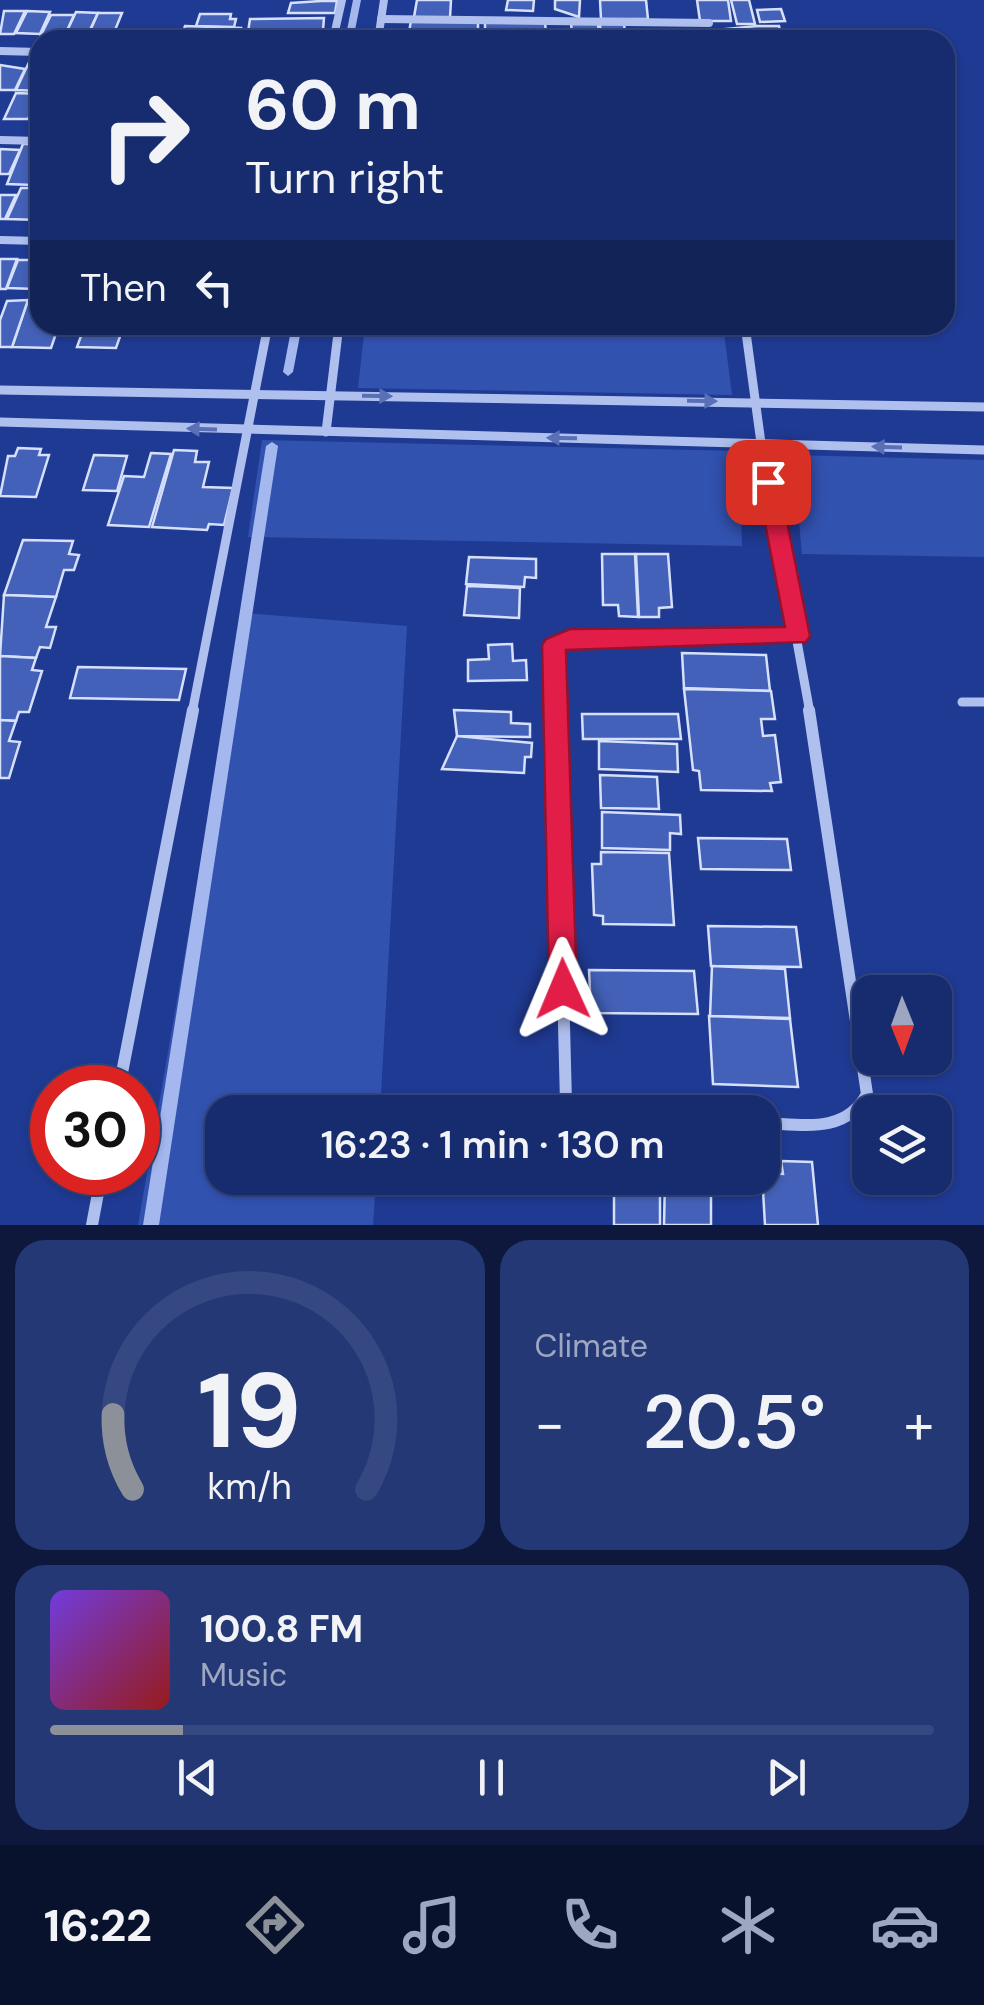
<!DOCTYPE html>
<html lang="en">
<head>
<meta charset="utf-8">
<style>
  body { margin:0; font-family:"DM Sans",sans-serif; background:#243876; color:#f1f3f6; height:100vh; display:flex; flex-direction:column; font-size:38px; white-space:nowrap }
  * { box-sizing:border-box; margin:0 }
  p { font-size:32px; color:#9ea7c2 }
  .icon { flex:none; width:55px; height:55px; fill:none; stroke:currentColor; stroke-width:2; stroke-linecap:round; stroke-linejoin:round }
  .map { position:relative; height:1225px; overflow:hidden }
  .side { display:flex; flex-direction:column; gap:15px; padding:15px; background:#0d183c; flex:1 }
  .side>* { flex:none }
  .hud { position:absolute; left:30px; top:30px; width:925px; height:305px; border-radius:30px; box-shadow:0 2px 8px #0004,0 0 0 2px #364881; background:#172c6e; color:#f1f3f6; overflow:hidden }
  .needle { width:65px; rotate:179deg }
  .fabs { position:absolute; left:852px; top:975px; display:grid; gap:20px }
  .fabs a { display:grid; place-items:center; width:100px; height:100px; border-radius:20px; background:#172c6e; box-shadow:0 2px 8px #0004,0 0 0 2px #364881; font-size:50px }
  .speed { position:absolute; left:30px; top:1065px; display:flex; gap:20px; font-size:50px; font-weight:700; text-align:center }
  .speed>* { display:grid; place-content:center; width:130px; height:130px; border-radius:50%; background:#172c6e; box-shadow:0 2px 8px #0004,0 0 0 2px #364881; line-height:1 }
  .speed .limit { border:15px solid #d22; background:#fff; color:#111 }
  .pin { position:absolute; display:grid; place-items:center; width:85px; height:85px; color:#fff; margin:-42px; border-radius:20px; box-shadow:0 5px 15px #0006 }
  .me { position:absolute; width:110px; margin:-55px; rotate:359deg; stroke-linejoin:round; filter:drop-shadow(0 0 8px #0008) }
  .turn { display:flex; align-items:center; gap:35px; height:210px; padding:0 50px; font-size:45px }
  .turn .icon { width:130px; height:130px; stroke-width:2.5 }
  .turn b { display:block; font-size:70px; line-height:85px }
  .then { display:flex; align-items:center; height:95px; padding:0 50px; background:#0003; gap:20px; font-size:38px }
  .big { font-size:75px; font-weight:600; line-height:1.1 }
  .side .tile { flex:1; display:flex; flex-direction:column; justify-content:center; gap:15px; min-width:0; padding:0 35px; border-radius:30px; background:#243876 }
  .side .dial { align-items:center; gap:0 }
  .dial svg { height:260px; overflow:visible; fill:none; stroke:#364881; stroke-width:7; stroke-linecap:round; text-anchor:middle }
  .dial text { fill:#f1f3f6; stroke:none }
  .song { display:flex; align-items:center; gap:30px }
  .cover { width:120px; height:120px; border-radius:15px; background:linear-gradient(135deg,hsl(260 70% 55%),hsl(0 70% 35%)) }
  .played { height:10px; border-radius:5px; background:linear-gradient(90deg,#8c9099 15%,#364881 15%) }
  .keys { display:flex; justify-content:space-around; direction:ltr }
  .heat { display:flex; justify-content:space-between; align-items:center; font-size:55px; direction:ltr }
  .side .tiles { flex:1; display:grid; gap:15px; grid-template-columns:1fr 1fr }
  .tile:last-child { grid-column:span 2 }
  .trip { position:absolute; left:205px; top:1095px; width:575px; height:100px; border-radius:30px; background:#172c6e; box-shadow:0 2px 8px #0004,0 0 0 2px #364881; font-weight:600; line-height:100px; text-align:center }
  .menu { display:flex; height:160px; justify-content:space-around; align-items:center; background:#09122c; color:#9ea7c2 }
  .menu .icon { width:70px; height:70px }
  .menu .selected { color:#8c9099 }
  .menu b { font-size:45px; color:#f1f3f6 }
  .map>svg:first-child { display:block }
</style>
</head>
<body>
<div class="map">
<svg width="984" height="1225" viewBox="0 0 984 1225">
  <rect width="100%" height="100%" fill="#1f3a93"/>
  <g fill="#3252b0">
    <path d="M365,325H723L732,395L358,388Z"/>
    <path d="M262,440L739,451L742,546L248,537Z"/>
    <path d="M793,455L984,460V557L802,554Z"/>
    <path d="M244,613L407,626L380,1112H222V1178H376L373,1225H138Z"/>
  </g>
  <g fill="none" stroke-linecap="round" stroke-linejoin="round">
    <g fill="#a4b8ef" fill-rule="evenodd">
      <path d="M353,0H361L353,40H345Z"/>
      <path d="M292,325H302L293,372L288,376L283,372Z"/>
      <path d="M272,442L278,446L159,1225H143L266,446Z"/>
    </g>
  </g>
  <g fill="#4361b8" stroke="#d6e0fa" stroke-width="2.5">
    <path d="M417,0H451L450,18L414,17Z"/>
    <path d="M508,0H534L533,11L506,10Z"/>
    <path d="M555,0H580L579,17L555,9Z"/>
    <path d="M600,0H646L648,19H601Z"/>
    <path d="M697,0H728L731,21H700Z"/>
    <path d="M731,0H749L755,24H737Z"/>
    <path d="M321,1H337L335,13H288L291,3Z"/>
    <path d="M781,9L785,21L760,22L757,10Z"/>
    <path d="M4,11H25L14,34H0Z"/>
    <path d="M27,11L50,12L40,34L16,33Z"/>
    <path d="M76,12L98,13L87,36L65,35Z"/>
    <path d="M98,13H122L113,35L87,38Z"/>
    <path d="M200,14H231L230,19H236L234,27L196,26Z"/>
    <path d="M51,15H74L65,35H41Z"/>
    <path d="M324,18L323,30L248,32L250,19Z"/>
    <path d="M411,20L478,21V34L409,33Z"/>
    <path d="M485,21H545L546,35L485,34Z"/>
    <path d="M571,24H598L600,40H573Z"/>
    <path d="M600,24H624L626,40H601Z"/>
    <path d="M185,26L241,28L238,40L181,39Z"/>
    <path d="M757,26H779L782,40H727L725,29Z"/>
    <path d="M327,31V40H271L272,32Z"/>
    <path d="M410,33L478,34L477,40H409Z"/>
    <rect x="484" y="35" width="61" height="5"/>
    <path d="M31,58L40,59V91L16,90Z"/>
    <path d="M0,65L25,69L15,90H0Z"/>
    <path d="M16,93L40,94L28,119H4Z"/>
    <path d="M23,144H40V165L33,185L7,184Z"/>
    <path d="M0,149L20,150L9,174H0Z"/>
    <path d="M21,188H40V220L7,219Z"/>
    <path d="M0,195H16L5,219H0Z"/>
    <path d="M0,259H17L6,289H0Z"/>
    <path d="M18,260H40L36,289L7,288Z"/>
    <path d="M28,300H40V325H59L51,348L12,347Z"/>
    <path d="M28,300L12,347H0V320L7,301Z"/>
    <path d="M85,325H124L116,348L77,347Z"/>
    <path d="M18,448L41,449L39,455H49L36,497L0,496L8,456H15Z"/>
    <path d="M174,450L197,451L195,462H209L203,487L233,488L224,525L209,524L207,530L152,527Z"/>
    <path d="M151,453L171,454L149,527L108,525L124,476L144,477Z"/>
    <path d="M94,455L127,456L117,491L83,490Z"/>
    <path d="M23,540L73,541L69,554L79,555L74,570H64L56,597L4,595Z"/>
    <path d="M602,554H635L638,617L619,616L618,605H603Z"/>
    <path d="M636,554H668L672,607L659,608V617H639Z"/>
    <path d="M469,557L536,559V578L525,577L524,587L466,584Z"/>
    <path d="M467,586L520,588L519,618L464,615Z"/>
    <path d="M4,595L56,597L46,627H56L50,648L40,647L36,658L0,656Z"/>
    <path d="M512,644L513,661L526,660L527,680L468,681V660L489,659L488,645Z"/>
    <path d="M682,653L766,655L770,691L684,688Z"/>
    <path d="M0,656L36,658L32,670L42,671L29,712H19L16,721L0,720Z"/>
    <path d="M78,667L186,669L179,700L70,698Z"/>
    <path d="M684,689L771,691L775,719H761L763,736L775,735L781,782L770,783L772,791L701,790L699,771L693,770Z"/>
    <path d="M454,710L511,712V723L530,724V737L457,736Z"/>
    <path d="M582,714H678L681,739H583Z"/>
    <path d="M0,720L16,721L9,741L20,742L9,778H0Z"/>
    <path d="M457,736L532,743L531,757H525L524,773L442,769Z"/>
    <path d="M599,741L677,744L678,772L599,769Z"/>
    <path d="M600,775L657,777L659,809L601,808Z"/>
    <path d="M602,812L680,815L681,834L670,833V850L602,848Z"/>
    <path d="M698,838L787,839L791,870L701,869Z"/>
    <path d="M601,852L669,853L674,925L603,924V916L594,915L592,864H601Z"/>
    <path d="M708,926L796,927L801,967L711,966Z"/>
    <path d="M712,966L785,969L790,1018L710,1016Z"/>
    <path d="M589,970L694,971L698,1014L591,1013Z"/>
    <path d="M709,1016L790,1019L798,1087L713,1084Z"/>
    <path d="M530,1105V1112H424V1107Z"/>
    <path d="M781,1161L812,1162L818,1225H765L762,1173L783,1174Z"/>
    <rect x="614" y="1178" width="46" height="47"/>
    <path d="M665,1178H711V1225H664Z"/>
  </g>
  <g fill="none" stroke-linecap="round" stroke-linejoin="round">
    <g stroke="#b0c0ee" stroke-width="8">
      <path d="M381,19L709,23"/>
      <path d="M333,40L342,0"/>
      <path d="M378,40L384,0"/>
      <path d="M0,51L40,52"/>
      <path d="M0,140L40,141"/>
      <path d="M0,240L40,241"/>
    </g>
    <g stroke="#b0c0ee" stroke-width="9">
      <path d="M745,325L761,443L810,713"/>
      <path d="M0,390L984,407"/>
      <path d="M0,422L984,450"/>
      <path d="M326,432L339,325"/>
      <path d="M962,702H984"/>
      <path d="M192,713L268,325"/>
      <path d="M556,713L554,645L569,638L798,636"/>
    </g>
    <g stroke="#b0c0ee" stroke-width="12">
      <path d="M556,710L566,1103L574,1112"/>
      <path d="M119,1088L193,710"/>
      <path d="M762,1123C801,1124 845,1135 867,1094L809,710"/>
      <path d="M92,1225L102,1172"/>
    </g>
  </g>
  <defs><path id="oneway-solid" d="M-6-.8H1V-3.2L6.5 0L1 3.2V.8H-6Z" transform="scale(2.5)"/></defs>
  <g fill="#5970b7">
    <use href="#oneway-solid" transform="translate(377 396) rotate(1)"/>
    <use href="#oneway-solid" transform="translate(702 401) rotate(1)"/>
    <use href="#oneway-solid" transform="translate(202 429) rotate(-178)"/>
    <use href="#oneway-solid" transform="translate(562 438) rotate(-179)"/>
    <use href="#oneway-solid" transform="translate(887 447) rotate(-178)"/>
  </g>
  <path fill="#e11d48" stroke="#92132f" stroke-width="2.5" d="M768,474L779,482L810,636L806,642L566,650L577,989L573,998L563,1002L553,998L549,989L542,645L546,639L570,629L785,627L757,482Z"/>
</svg>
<div class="fabs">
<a><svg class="needle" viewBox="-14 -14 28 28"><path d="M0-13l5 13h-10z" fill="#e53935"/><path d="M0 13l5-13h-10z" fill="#9ea7c2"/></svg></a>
<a><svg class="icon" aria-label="layers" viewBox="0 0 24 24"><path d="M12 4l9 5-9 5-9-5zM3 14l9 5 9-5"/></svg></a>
</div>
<div class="speed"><div class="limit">30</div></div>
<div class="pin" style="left:768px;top:482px;background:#d93025"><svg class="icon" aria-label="arrive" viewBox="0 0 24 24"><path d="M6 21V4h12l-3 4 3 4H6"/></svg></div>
<svg class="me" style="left:563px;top:989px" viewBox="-20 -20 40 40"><path d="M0-17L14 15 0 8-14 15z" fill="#e11d48" stroke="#fff" stroke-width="4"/></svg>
<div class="trip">16:23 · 1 min · 130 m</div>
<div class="hud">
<div class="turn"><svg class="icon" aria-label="right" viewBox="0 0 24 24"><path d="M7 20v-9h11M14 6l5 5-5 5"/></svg><div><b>60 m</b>Turn right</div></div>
<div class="then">Then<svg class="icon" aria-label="left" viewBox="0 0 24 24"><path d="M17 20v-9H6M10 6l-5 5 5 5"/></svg></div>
</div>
</div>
<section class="side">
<div class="tiles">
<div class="tile dial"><svg viewBox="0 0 100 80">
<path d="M14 69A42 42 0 1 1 86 69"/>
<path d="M14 69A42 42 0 0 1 8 46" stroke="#8c9099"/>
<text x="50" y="56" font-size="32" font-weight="700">19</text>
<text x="50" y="72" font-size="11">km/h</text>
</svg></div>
<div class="tile"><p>Climate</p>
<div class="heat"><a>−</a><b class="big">20.5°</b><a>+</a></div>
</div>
<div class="tile">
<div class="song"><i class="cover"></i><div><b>100.8 FM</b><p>Music</p></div></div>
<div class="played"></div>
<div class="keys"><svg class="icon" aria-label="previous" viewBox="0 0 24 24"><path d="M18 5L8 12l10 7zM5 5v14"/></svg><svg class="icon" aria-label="pause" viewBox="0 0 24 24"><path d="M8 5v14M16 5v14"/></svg><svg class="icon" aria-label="next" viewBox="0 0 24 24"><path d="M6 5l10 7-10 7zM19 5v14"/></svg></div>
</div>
</div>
</section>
<nav class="menu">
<b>16:22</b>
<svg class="icon selected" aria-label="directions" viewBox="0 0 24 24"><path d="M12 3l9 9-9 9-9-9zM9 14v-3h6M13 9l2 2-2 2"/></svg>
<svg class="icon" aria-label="music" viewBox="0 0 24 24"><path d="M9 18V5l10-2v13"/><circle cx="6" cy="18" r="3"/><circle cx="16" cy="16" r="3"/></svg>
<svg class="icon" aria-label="phone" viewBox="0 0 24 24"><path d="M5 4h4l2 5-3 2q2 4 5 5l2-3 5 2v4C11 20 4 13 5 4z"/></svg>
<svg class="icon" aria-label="climate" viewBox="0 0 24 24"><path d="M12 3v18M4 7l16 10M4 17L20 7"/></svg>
<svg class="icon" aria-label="car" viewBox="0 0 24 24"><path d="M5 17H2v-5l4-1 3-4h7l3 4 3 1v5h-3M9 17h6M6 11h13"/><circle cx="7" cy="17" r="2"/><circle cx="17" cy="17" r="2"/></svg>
</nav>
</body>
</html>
